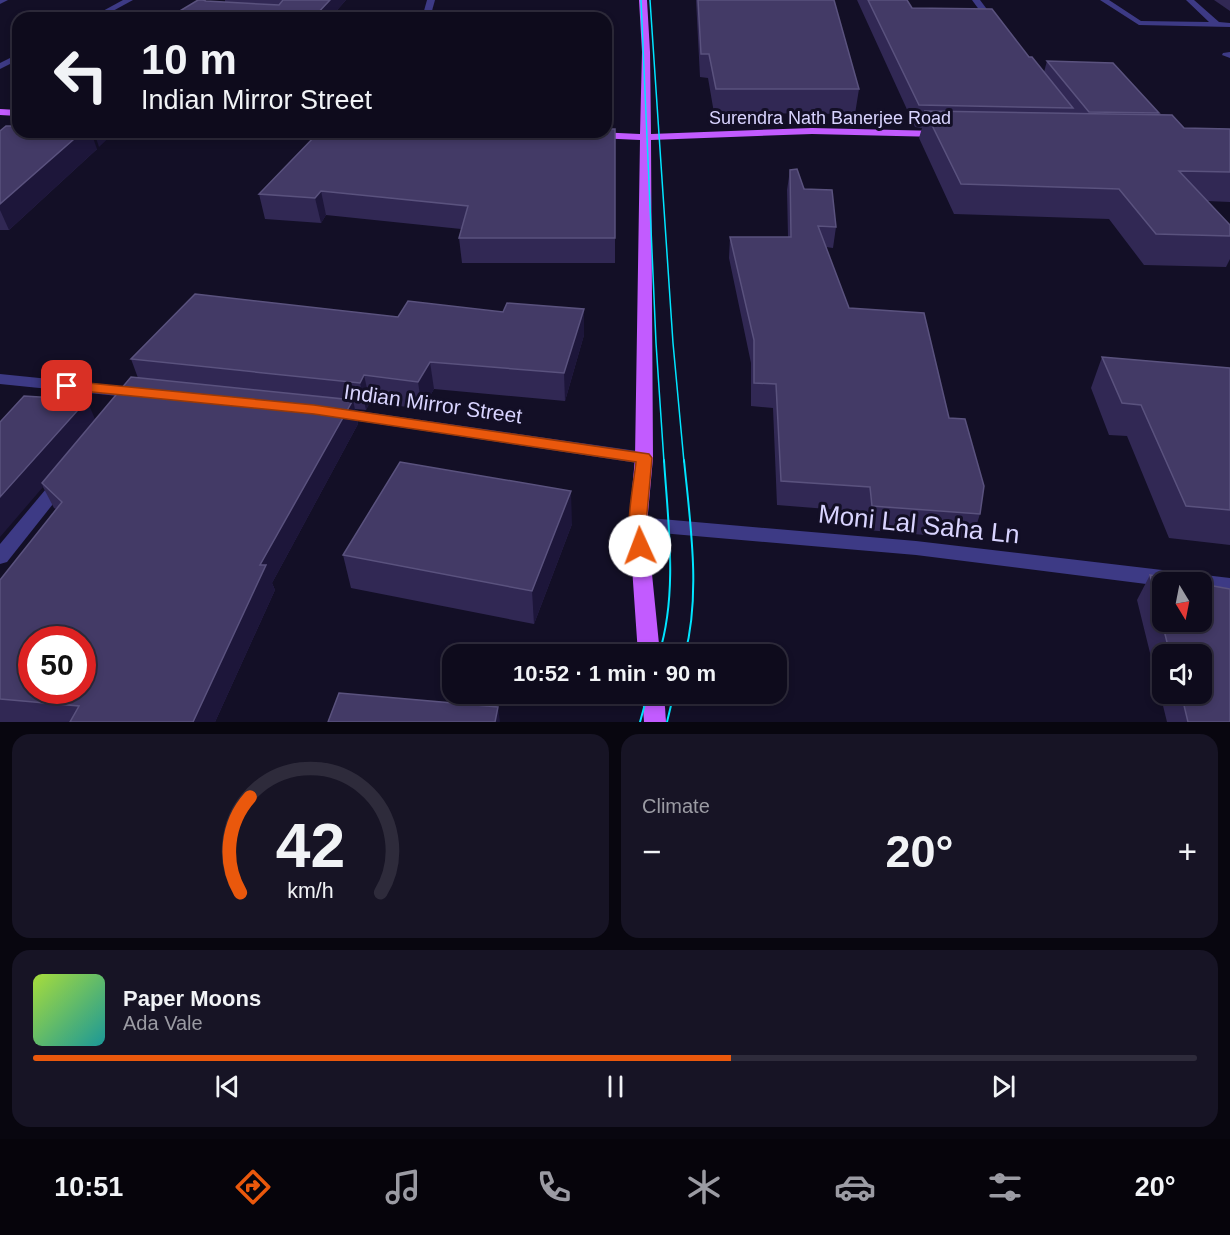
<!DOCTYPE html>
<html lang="en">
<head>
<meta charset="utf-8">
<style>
  body { margin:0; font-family:Helvetica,sans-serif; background:#171425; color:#f1f3f6; height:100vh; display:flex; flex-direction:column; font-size:22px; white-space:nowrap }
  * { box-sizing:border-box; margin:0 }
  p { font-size:20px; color:#9b9ba3 }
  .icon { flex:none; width:33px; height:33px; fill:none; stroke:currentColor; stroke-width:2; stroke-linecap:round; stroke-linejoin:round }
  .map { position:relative; height:722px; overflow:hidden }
  .drawer { display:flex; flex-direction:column; gap:12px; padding:12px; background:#08060f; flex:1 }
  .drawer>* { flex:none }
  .banner { position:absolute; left:12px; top:12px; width:600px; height:126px; border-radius:18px; box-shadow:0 3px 9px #0003,0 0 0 2px #2e2b3b; background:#0e0b1c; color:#f1f3f6; overflow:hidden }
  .needle { width:39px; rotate:170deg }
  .tools { position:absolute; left:1152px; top:572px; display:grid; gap:12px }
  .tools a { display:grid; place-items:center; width:60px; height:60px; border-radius:12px; background:#0e0b1c; box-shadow:0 3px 9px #0003,0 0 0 2px #2e2b3b; font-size:30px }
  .speed { position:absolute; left:18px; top:626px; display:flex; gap:12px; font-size:30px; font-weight:700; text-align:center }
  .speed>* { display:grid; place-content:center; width:78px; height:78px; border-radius:50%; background:#0e0b1c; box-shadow:0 3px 9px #0003,0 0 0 2px #2e2b3b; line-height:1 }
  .speed .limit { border:9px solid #d22; background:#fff; color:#111 }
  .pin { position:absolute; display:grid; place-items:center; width:51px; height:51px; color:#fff; margin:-26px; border-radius:12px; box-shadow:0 3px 9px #0006 }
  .me { position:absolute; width:66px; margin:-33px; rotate:358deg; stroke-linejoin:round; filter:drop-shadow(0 0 4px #0008) }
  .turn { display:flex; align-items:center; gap:21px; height:126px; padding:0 30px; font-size:27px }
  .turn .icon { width:78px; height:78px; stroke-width:2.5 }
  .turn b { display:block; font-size:42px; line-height:51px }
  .big { font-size:45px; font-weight:700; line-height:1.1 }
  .drawer .tile { flex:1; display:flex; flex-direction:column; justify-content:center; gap:9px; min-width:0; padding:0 21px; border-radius:18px; background:#171425 }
  .drawer .dial { align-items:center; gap:0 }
  .dial svg { height:156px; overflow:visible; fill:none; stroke:#2e2b3b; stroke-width:7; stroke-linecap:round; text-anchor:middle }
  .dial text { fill:#f1f3f6; stroke:none }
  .song { display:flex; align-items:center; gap:18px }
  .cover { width:72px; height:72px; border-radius:9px; background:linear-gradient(135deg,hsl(80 70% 55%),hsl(180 70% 35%)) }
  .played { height:6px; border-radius:3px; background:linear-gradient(90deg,#ea580c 60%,#2e2b3b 60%) }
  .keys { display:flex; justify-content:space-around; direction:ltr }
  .heat { display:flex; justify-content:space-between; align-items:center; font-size:33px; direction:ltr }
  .drawer .tiles { flex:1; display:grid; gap:12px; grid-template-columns:1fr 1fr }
  .tile:last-child { grid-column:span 2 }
  .trip { position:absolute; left:442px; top:644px; width:345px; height:60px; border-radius:18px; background:#0e0b1c; box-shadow:0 3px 9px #0003,0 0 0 2px #2e2b3b; font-weight:700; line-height:60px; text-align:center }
  .tab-bar { display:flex; height:96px; justify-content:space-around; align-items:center; background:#06040b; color:#9b9ba3 }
  .tab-bar .icon { width:42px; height:42px }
  .tab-bar .active { color:#ea580c }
  .tab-bar b { font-size:27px; color:#f1f3f6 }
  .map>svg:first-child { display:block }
</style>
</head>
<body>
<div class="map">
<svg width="1230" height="722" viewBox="0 0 1230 722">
  <rect width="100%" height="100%" fill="#130f26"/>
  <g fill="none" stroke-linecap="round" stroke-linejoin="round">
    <g fill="#3d3a85" fill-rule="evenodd">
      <path d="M0,0H8L0,4Z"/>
      <path d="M123,0H133L100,18H90Z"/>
      <path d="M427,0H435L430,18H422Z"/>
      <path d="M972,0H980L998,24L997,26H991Z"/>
      <path d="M1100,0H1109L1141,21L1209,22L1186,0H1194L1219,22L1230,23V27L1139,25Z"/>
      <path d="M1230,52V58L1222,55L1223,53Z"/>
      <path d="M18,54V60L0,69V63Z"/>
      <path d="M0,374L138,388L146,393L138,398L0,384Z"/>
      <path d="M338,408L644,452L650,454L653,458L650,462L644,464L332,417L330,413L332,409Z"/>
      <path d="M62,475L68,477L71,481L68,485L7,562L0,564V544L56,477Z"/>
      <path d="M638,517L916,541L1230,578V594L1202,591V582H1162V586L916,555L638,531L631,529L629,524L631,519Z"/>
    </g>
    <g fill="#c25bff" fill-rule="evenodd">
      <path d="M639,0H647L650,52L651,134L812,128L939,131L944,134L939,137L812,134L651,140L653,458L647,524L660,654H638L629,524L635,458L640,140L597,138L592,135L597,132L640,134L642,52Z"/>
      <path d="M0,109L18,110V116L0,115Z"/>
      <path d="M642,693H664L666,722H644Z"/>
    </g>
    <g stroke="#00e5ff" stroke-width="1.5">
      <path d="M641,0L656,343L664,462"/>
      <path d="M650,0L673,343L684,462"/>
    </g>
    <g stroke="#00e5ff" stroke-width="2">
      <path d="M684,460C690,521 701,594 685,654"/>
      <path d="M659,654C678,593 668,523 664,460"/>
      <path d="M640,722L648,693"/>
      <path d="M667,722L674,693"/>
    </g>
  </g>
  <g fill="#312854" fill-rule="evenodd">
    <path d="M225,0H346L330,18L206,1L225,2Z"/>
    <path d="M696,0H834L859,89L855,114L714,113L708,78L700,77Z"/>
    <path d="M857,0H907L912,8L1029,57L1044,72L1047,61L1159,113L1158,115L1184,128L1230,129V202L1207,201L1230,225V259L1226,267L1144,265L1109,219L954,214L919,138L922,128L915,127Z"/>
    <path d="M1214,0H1230V11Z"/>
    <path d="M615,129V263H462L459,238L461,229L326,215L321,223L265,219L259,194Z"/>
    <path d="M0,131L97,149L9,230H0Z"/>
    <path d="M790,170L836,227L833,248L826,247L849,308L949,418L980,514L972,539L867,530L865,512L777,505L773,408L751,406V363L729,258L730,237H788L787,190Z"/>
    <path d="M584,309V335L565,401L434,389L422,409L370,402L366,410L355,409L358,424L272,583L275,590L215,722H0V580L56,509L54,508L43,487L0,422L95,420L138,378L131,359L398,317Z"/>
    <path d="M1102,357L1230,368V545L1169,538L1127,436L1109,435L1091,388Z"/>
    <path d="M572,524L534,624L351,588L343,555Z"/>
    <path d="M1150,575L1188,582H1162V621H1202V584L1230,589V722H1167L1137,600ZM1162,654H1202V693H1162Z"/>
  </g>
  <g fill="#1d163a">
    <path d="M330,0H346L330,18H313Z"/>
    <path d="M82,132H91L97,149L9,230L0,210V204Z"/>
    <path d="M94,132H115L99,147Z"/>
    <path d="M321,191L326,215L321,223L315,198Z"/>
    <path d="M584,309V335L565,401L564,373Z"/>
    <path d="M430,362L434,389L422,409L418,382Z"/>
    <path d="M364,375L370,402L366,410L360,383Z"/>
    <path d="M87,400L97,424L42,483L43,487L0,537V497Z"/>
    <path d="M353,400L358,424L272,583L275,590L215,722H193L260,565Z"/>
    <path d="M571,491L572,524L534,624L532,591Z"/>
    <path d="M498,707L500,722H495Z"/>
  </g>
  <g fill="#433a66" stroke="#5a527e" stroke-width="1.5" fill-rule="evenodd">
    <path d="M198,0H203L206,1L279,5L283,0H330L313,18H168Z"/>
    <path d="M698,0H834L859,89H716L709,54H701Z"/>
    <path d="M868,0H907L912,8L992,9L1029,57H1032L1073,108L919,105Z"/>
    <path d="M1047,61L1113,63L1159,113L1089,112Z"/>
    <path d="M925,111L1172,115L1184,128L1230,129V172L1179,171L1230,225V236L1156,234L1119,189L961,184Z"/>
    <path d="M6,126H18V132H82L0,204V131Z"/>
    <path d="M606,129H615V238H459L468,206L321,191L315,198L259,194L319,132H606Z"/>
    <path d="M797,169L804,189L832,190L836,227L818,226L849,308L924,313L949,418L965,419L984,486L980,514L872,506L870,487L781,481L776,384L754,383V340L730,237H791L790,170Z"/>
    <path d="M195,294L398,317L408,301L503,312L507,303L584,309L564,373L430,362L418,382L364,375L360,383L131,359Z"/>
    <path d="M1102,357L1230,368V510L1186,506L1141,405L1122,403Z"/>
    <path d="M131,377L353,400L260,565H266L193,722H70L79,706L0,699V580L62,502L42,483ZM32,639H82V690H32Z"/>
    <path d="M24,396L87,400L0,497V422Z"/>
    <path d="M400,462L571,491L532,591L343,555Z"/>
    <path d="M1150,575L1188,582H1162V621H1202V584L1230,589V722H1188L1181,693H1202V654H1170Z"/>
    <path d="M339,693L498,707L495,722H328Z"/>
  </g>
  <path fill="#ea580c" stroke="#983908" stroke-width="1.5" d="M67,381L314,405L649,454L652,458L646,524L648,546L646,550H634C623,531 634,484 636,462L314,414L62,389L60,386Z"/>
  <g text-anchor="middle" stroke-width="6" stroke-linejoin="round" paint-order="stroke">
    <g font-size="18" fill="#d9d4ff" stroke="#130f26">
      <text x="830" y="124">Surendra Nath Banerjee Road</text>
    </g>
    <g font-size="21" fill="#d9d4ff" stroke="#130f26">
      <text transform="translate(433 404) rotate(8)" y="7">Indian Mirror Street</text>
    </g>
    <g font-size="26" fill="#d9d4ff" stroke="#130f26">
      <text transform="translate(919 524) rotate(6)" y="9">Moni Lal Saha Ln</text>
    </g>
  </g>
</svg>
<div class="tools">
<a><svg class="needle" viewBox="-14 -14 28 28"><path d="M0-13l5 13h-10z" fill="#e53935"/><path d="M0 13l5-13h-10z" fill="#9b9ba3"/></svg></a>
<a><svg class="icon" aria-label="sound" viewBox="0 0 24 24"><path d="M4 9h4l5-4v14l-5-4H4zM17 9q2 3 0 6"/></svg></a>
</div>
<div class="speed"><div class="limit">50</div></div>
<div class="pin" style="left:67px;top:386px;background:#d93025"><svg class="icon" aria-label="arrive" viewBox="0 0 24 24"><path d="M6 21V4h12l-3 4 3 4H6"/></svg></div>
<svg class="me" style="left:640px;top:546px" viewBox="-20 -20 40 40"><circle r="19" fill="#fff"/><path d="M0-13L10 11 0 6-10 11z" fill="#ea580c"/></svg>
<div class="trip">10:52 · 1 min · 90 m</div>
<div class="banner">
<div class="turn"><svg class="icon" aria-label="left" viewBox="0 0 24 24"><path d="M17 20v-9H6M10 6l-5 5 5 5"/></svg><div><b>10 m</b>Indian Mirror Street</div></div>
</div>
</div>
<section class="drawer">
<div class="tiles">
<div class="tile dial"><svg viewBox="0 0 100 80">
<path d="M14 69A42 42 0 1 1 86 69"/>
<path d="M14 69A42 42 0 0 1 19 20" stroke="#ea580c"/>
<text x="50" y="56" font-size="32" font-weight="700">42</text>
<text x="50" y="72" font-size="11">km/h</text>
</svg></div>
<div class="tile"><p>Climate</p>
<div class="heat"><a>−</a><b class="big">20°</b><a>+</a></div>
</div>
<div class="tile">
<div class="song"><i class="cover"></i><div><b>Paper Moons</b><p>Ada Vale</p></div></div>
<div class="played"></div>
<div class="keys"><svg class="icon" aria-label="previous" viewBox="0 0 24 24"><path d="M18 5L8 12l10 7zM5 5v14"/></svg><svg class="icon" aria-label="pause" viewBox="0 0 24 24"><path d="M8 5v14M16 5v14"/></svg><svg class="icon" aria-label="next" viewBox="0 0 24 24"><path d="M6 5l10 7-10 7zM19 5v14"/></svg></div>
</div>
</div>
</section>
<nav class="tab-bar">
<b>10:51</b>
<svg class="icon active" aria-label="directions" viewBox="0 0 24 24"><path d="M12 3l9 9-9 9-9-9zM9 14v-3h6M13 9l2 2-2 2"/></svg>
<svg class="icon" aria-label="music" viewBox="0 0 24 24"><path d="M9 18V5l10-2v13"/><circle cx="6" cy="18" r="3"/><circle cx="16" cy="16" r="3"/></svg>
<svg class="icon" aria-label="phone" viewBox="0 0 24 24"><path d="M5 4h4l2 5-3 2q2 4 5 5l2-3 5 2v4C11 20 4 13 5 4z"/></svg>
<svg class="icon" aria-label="climate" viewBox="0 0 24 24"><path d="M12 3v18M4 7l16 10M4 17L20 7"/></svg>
<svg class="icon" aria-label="car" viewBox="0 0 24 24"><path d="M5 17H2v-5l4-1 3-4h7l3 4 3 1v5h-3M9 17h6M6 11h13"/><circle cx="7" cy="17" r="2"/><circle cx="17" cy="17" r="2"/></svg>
<svg class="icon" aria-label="filters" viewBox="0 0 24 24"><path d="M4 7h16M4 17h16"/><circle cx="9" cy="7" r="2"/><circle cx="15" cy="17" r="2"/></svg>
<b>20°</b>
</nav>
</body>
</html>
